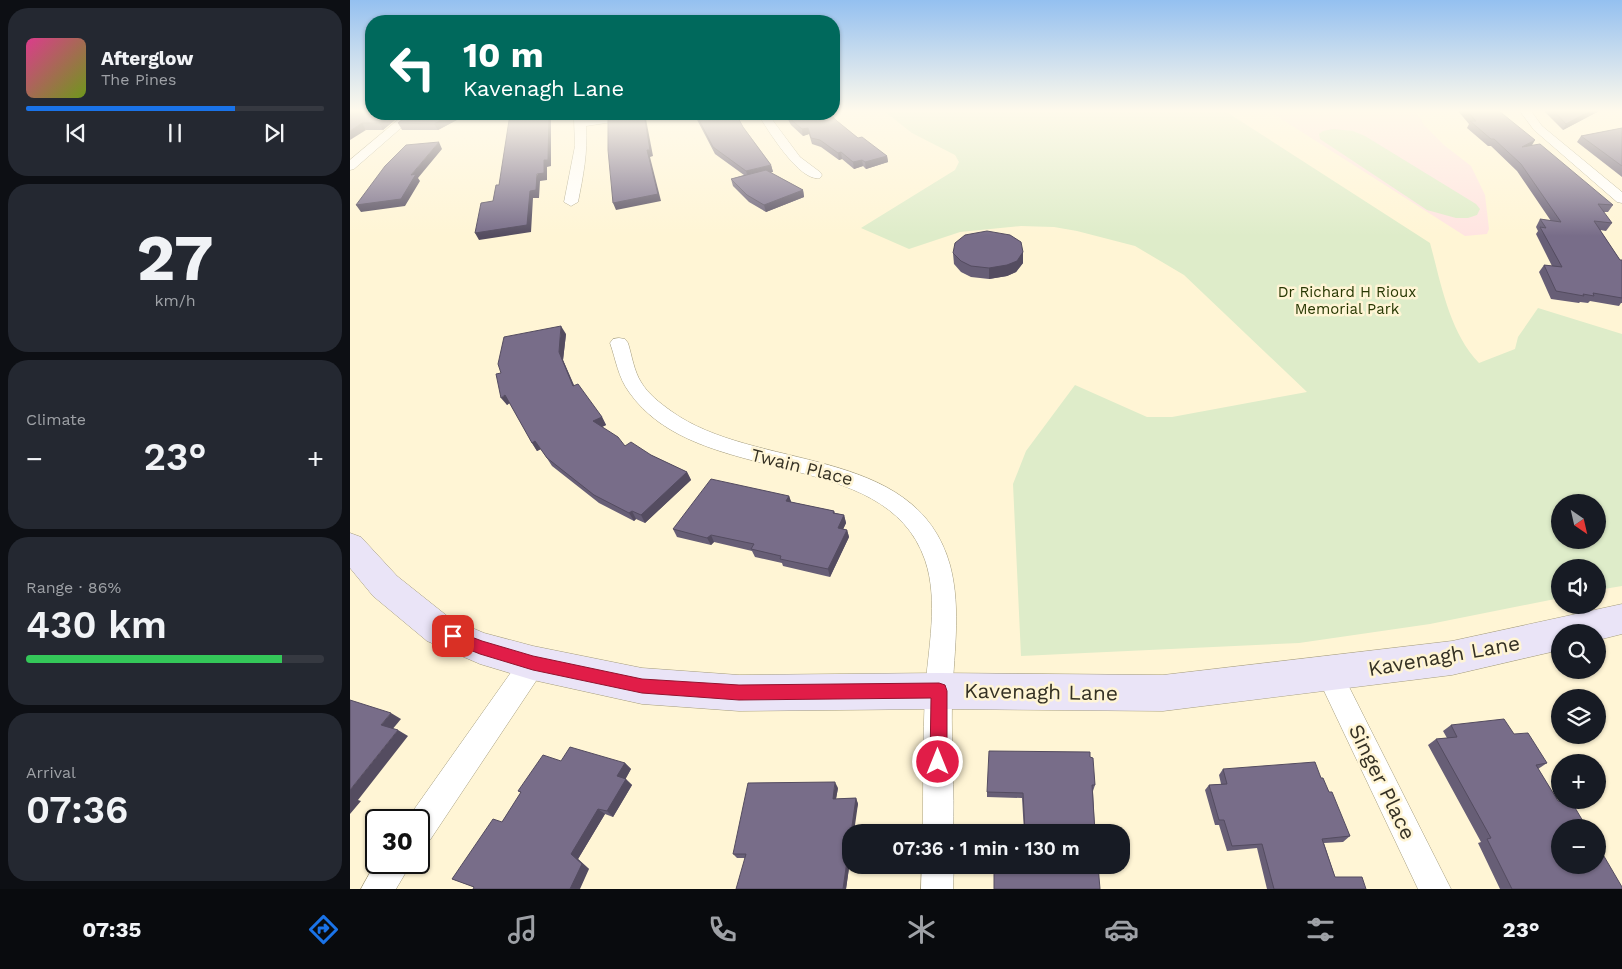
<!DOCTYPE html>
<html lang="en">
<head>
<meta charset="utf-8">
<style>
  body { margin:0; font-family:"Work Sans",sans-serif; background:#242831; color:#f1f3f6; height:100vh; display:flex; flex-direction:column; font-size:19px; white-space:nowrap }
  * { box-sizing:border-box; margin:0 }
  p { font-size:16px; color:#9ea1a6 }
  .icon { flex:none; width:28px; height:28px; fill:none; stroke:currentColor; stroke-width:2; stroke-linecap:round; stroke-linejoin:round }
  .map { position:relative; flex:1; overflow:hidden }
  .side { display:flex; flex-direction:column; gap:8px; padding:8px; background:#0d0f14; width:350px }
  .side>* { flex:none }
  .guide { position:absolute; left:15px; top:15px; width:475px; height:105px; border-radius:20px; box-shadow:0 1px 4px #0004; background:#00695c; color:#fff; overflow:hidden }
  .needle { width:32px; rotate:146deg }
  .buttons { position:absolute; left:1201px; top:494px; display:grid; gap:10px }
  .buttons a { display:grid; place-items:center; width:55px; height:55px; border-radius:50%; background:#171b24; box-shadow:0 1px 4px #0004; font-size:25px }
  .speed { position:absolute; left:15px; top:809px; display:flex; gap:10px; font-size:25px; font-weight:700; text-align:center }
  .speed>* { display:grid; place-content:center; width:65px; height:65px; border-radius:50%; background:#171b24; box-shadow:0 1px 4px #0004; line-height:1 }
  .speed .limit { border:2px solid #111; border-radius:8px; background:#fff; color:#111 }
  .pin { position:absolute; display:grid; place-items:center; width:42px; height:42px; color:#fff; margin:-21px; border-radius:10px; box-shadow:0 2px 8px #0006 }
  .me { position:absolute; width:55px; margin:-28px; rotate:0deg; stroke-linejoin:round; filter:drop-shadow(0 0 4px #0008) }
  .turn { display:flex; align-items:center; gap:18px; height:105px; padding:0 15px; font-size:22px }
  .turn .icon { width:65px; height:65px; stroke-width:2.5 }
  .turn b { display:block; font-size:35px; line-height:42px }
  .big { font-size:38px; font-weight:600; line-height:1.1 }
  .side .card { flex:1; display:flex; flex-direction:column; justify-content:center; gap:8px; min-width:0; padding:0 18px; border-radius:20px; background:#242831 }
  .side .dial { align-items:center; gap:0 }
  .dial b { font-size:65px; line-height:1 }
  .song { display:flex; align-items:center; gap:15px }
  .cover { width:60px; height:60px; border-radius:8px; background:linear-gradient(135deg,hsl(330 70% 55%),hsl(80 70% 35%)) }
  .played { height:5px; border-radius:2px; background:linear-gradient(90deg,#1a73e8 70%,#363941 70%) }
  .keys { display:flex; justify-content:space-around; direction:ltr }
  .heat { display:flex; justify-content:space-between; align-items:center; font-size:28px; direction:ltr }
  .charge { height:8px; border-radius:4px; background:linear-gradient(90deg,#34c759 86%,#363941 0) }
  .trip { position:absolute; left:492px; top:824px; width:288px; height:50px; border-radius:20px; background:#171b24; box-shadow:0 1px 4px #0004; font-weight:600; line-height:50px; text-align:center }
  .tab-bar { display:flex; height:80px; justify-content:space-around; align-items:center; background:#090b0e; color:#9ea1a6 }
  .tab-bar .icon { width:35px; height:35px }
  .tab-bar .active { color:#1a73e8 }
  .tab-bar b { font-size:22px; color:#f1f3f6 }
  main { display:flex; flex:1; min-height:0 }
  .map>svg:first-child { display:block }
</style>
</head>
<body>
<main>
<section class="side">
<div class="card">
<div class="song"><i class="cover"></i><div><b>Afterglow</b><p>The Pines</p></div></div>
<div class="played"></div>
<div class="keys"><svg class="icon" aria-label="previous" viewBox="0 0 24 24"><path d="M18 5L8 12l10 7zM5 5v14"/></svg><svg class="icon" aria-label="pause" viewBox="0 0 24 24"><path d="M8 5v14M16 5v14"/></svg><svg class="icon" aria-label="next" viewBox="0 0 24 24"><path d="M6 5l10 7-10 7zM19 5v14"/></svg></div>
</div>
<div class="card dial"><b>27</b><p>km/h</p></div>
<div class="card"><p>Climate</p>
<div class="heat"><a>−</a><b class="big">23°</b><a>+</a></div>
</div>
<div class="card"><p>Range · 86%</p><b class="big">430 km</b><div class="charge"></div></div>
<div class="card"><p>Arrival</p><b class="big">07:36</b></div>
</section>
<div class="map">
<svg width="1272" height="889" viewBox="0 0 1272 889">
  <rect width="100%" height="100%" fill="#fff5d5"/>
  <path fill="#ffe4e1" d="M919,111H1066L1074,125L1094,145L1121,166L1135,195L1139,229L1137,234L1115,236Z"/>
  <g fill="#deecc9" fill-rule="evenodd">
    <path d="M534,111H875L1080,243C1091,283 1099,332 1129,363L1165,349L1168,337L1188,308L1272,334V586L1248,590V568H1210V598L1080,624L949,643L671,656L663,484L676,451L725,385L797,417H822L957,392L834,275L785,246L727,231L704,227L671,226L610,232L559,249L511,228L605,170L609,162L605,155L562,133ZM1248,502V540H1210V502Z"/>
    <path d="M983,129L1003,131L1015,136L1126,204L1130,209L1127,215L1118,218H1106L1077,210L970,139L969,134L973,131Z"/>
  </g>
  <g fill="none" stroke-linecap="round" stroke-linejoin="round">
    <defs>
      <g id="minor">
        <path d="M1170,111H1181L1192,126L1272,192V203L1267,202L1184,130Z"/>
        <path d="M55,114H67L4,169L0,170V160Z"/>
        <path d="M224,114H234L235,119L274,114H301L296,117L236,126C238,152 233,177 228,202L221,206L214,202L225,146Z"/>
        <path d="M408,114H418L450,157L470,172L472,175L470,178C450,183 417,129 408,114Z"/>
        <path d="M269,338L275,339L278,343C282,356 284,371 291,382C298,394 310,403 321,411C405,472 566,443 600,565C612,610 603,658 602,704C601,747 605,790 603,832H573C573,785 573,738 575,692C578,649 589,601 575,560C535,444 347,490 279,392C268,377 266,360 260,343L263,339Z"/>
        <path d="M183,651L192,654L196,663L192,672L80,840L69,844V820H57L58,818L174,654Z"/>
        <path d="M979,661L988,665L1101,889H1068L966,674L970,665Z"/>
        <path d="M26,862H62L46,889H11Z"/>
        <path d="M572,865H604L603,889H571Z"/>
      </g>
      <path id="secondary" d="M0,533L11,537L47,576L101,619L134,633L183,646L292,668L389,675L589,673L813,675L1102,641L1272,604V634L1248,640V632H1210V650L1102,675L813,711L589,709L389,711L292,704L183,680L130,664L77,641L23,596L0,568Z"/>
    </defs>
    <use href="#minor" stroke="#a49c7d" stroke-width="1"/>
    <use href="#secondary" stroke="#a49c7d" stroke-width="1"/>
    <use href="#minor" fill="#fff" fill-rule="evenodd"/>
    <use href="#secondary" fill="#eae4f7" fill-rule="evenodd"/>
  </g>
  <g fill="#675e76">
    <path d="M0,111L52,114L33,130H16Z"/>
    <path d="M1108,111H1149L1182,145L1263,205L1258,212H1253L1262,223L1256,231L1250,230L1270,260H1272V303H1271L1269,306L1240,301L1238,303L1230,302L1229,303L1201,299L1189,272L1194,265L1202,266L1186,234L1188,231L1186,227L1190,219L1201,221L1167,171L1141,146H1138L1117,128L1119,124Z"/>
    <path d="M1194,111H1249L1213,130Z"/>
    <path d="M59,114H118L88,130H52L48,123Z"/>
    <path d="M344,114H386L393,127L421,165L423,172H420L453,190L454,197L416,212L399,202L383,186L381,179L394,175L365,154Z"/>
    <path d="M435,114H480L487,121L508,138L537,156L538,162L516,169L513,166L504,169L492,159L489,160L471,147L462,144L459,134L453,136L441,125Z"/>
    <path d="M1272,128V177L1227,142L1231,136Z"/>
    <path d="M673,252V263L666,272L657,276L639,279L621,277L611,272L604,264L603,253Z"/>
    <path d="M216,334L213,360L224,385L252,417L256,425L252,427L275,446L301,455L337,472L341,480L295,523L286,519L284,521L249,503L202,466L191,449L187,451L182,443L160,403L157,405L151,373Z"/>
    <path d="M439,496L441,502L484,511L485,513L494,515L496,523L493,529L497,530L499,537L480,577L433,566L432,563L405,557L402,551L364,542L361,545L327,537L323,529Z"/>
    <path d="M1101,725L1164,734L1197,763L1188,769L1208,801L1272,889H1150L1128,843L1131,842L1078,745L1086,739L1097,738L1093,731Z"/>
    <path d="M740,757L745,785L743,791L745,832H674L672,798L637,797V792Z"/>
    <path d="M211,761L275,763L281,769L275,779L282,785L263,817L255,814L228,859L239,869L124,887L102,879L152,822L171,793L168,791Z"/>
    <path d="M873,769L971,778L979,792L1000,836L993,842L974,843L985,877L1016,889H917L907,848L877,851L869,825H865L855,790L859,785L871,784L869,775Z"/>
    <path d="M488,788L486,799L506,798L508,804L501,832V854L496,889L394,858H387L383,854Z"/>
  </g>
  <g fill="#544c60">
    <path d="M1240,111H1249L1213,130L1216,124Z"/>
    <path d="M41,114H52L33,130L29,123Z"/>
    <path d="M103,114H118L88,130L84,124Z"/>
    <path d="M199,114H201V166L197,167V180L190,181L189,198H183L181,232L129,240L125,233L180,191L194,160Z"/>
    <path d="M294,114L296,119L303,156L300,157L311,201L266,210L263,203L297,150Z"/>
    <path d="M12,123L16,130L0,140V131Z"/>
    <path d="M458,128L459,134L453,136L452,129Z"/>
    <path d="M1185,140L1181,147H1172Z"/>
    <path d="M89,142L92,149L68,178L70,181L55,206L11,212L6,205L61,175Z"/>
    <path d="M491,152L492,159L489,160L488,153Z"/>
    <path d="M537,156L538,162L516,169L515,162Z"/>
    <path d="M512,160L513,166L504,169L503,162Z"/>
    <path d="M421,165L423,172L398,178L396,171Z"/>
    <path d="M453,190L454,197L416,212L414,205Z"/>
    <path d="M673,252V263L666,272L657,276L639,279V268Z"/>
    <path d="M211,326L216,334L213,360L227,393L223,386L209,352Z"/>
    <path d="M155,395L160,402L157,405L151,398Z"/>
    <path d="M252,417L256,425L248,429L243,421Z"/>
    <path d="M185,441L191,449L187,451L182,443Z"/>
    <path d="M337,472L341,480L295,523L291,515Z"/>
    <path d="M439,496L442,504L436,501Z"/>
    <path d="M282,511L286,519L284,521L279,513Z"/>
    <path d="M494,515L496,523L490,536L488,528Z"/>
    <path d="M497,530L499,537L480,577L478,569Z"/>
    <path d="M361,535L364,542L361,545L357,538Z"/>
    <path d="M41,713L51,719L41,731L31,725Z"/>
    <path d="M48,730L58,736L8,800L11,801L0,814V790Z"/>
    <path d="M275,763L281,769L274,782L267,776Z"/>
    <path d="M276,779L282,785L263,817L257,811Z"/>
    <path d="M485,782L488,788L485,804L483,799Z"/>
    <path d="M506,798L508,804L504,832H501V854L496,889H493Z"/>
    <path d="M248,809L255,814L228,859L239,869L230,889H220L221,854Z"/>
  </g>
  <g fill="#786d89" stroke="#544c60">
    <path d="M0,111H21V114H41L29,123H12L0,131Z"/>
    <path d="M1117,111H1149L1185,140L1172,147L1190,144L1263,205L1248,204L1262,223L1244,221L1270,260H1272V298L1243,293L1244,296L1233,294L1234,296L1206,291L1194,265L1212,267L1190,227L1196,228L1190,219L1211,222L1171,164L1144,139H1141L1120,121H1126Z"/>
    <path d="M1204,111H1240L1216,124Z"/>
    <path d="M59,114H103L84,124L48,123Z"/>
    <path d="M160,114H199L198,160H194V173L187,174L186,190L180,191L177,225L125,233L131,203L143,201L146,185H149Z"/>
    <path d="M286,114H294L300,150H297L308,194L263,203L258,150V118Z"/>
    <path d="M346,114H386L393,127L421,165L396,171L363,147Z"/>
    <path d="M437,114H480L487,121L508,138L512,137L537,156L515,162L512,160L503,162L491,152L488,153L470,140L461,138L458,128L452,129L439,118Z"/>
    <path d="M1272,128V166L1231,136Z"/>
    <path d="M89,142L61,175L66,174L51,199L6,205L35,166L56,145Z"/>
    <path d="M416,170L453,190L414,205L397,195L381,179Z"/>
    <path d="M637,231L660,235L671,242L673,252L667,261L657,265L639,268L621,266L611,261L603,253L605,243L615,235Z"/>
    <path d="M211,326L209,352L223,386L228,384L252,417L243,421L268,437L275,446L281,442L301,455L337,472L291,515L282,511L279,513L244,495L197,458L185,441L182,443L155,395L151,398L146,374L151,373L148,364L154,337Z"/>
    <path d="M361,479L439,496L436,501L484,511L483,513L494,515L488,528L497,530L478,569L430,559L431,556L401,549L404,544L361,535L357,538L323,529Z"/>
    <path d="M0,700L41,713L31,725L48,730L0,790Z"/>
    <path d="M1154,719L1164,734L1178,733L1197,763L1186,765L1208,801H1221L1237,828H1210V865H1248V846L1272,887V889H1162L1137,839L1141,838L1086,739L1107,737L1101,725Z"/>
    <path d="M220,747L275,763L267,776L276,779L257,811L248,809L221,854L232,864L220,889H123L124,887L102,879L143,819L152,822L171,792L168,791L193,755L211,761Z"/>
    <path d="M639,751L740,752V757L743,758L745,785H742L745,832H675L673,793L637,792Z"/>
    <path d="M965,762L971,778H973L979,792H982L1000,836L972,839L985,877H1012L1016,889H924L912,844L882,846L874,820H869L859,785L877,784L873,769Z"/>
    <path d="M485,782L483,799L506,798L493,889H386L396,854H383L398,783Z"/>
    <path d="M644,865H748L750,889H644Z"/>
  </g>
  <linearGradient id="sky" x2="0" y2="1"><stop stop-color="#94c0f0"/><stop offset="0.47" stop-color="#fffaec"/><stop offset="1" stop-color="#fffaec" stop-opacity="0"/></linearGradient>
  <rect width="1272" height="236" fill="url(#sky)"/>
  <path fill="#e11d48" stroke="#92132f" d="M103,630L132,641L183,656L292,679L389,685L589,683L595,685L597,691V762L594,767L588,770L583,767L580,762L581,698L389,700L292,693L183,670L130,654L98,641L95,636L98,631Z"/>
  <g text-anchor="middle" stroke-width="5" stroke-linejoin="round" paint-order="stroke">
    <g font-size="15" fill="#283803" stroke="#fff5d5">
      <text x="997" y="297">Dr Richard H Rioux<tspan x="997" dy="17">Memorial Park</tspan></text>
    </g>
    <g font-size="18" fill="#353124" stroke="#fff5d5">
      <text transform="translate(452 467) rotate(14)" y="6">Twain Place</text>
    </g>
    <g font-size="21" fill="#353124" stroke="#fff5d5">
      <text transform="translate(1094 656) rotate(-10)" y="7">Kavenagh Lane</text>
      <text transform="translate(691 692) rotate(1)" y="7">Kavenagh Lane</text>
      <text transform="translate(1032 782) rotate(64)" y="7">Singer Place</text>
    </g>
  </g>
</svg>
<div class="buttons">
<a><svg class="needle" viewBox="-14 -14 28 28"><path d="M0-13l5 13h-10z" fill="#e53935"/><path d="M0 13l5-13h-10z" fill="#9ea1a6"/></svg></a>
<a><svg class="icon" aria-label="sound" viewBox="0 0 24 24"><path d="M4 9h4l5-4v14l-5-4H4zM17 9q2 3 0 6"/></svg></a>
<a><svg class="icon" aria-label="search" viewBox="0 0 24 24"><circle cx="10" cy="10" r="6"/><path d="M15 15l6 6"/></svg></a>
<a><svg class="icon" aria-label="layers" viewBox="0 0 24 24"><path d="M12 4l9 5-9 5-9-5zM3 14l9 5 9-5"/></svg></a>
<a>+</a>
<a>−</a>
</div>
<div class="speed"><div class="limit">30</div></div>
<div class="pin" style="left:103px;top:636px;background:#d93025"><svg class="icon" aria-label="arrive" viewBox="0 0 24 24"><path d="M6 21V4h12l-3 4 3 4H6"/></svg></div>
<svg class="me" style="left:588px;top:762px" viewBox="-20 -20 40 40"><circle r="17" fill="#e11d48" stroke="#fff" stroke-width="3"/><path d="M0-11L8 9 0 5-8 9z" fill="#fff"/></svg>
<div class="trip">07:36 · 1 min · 130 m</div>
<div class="guide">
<div class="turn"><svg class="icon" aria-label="left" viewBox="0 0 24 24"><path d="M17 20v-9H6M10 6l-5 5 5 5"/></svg><div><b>10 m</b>Kavenagh Lane</div></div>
</div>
</div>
</main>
<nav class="tab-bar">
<b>07:35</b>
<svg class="icon active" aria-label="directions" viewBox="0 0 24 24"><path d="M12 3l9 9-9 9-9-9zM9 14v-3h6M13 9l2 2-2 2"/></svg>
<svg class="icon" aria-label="music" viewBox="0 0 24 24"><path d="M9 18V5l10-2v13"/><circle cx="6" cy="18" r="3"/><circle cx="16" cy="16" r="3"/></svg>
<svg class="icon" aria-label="phone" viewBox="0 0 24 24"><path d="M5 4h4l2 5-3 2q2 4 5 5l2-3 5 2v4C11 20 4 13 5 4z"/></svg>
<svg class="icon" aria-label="climate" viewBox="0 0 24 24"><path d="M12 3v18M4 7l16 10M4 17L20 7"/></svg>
<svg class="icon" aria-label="car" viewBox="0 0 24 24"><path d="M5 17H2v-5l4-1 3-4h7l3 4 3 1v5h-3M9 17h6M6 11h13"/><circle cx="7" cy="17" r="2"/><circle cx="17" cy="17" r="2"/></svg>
<svg class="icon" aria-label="filters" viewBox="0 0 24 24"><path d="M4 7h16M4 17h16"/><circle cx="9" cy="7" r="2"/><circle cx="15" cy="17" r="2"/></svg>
<b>23°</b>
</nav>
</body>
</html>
